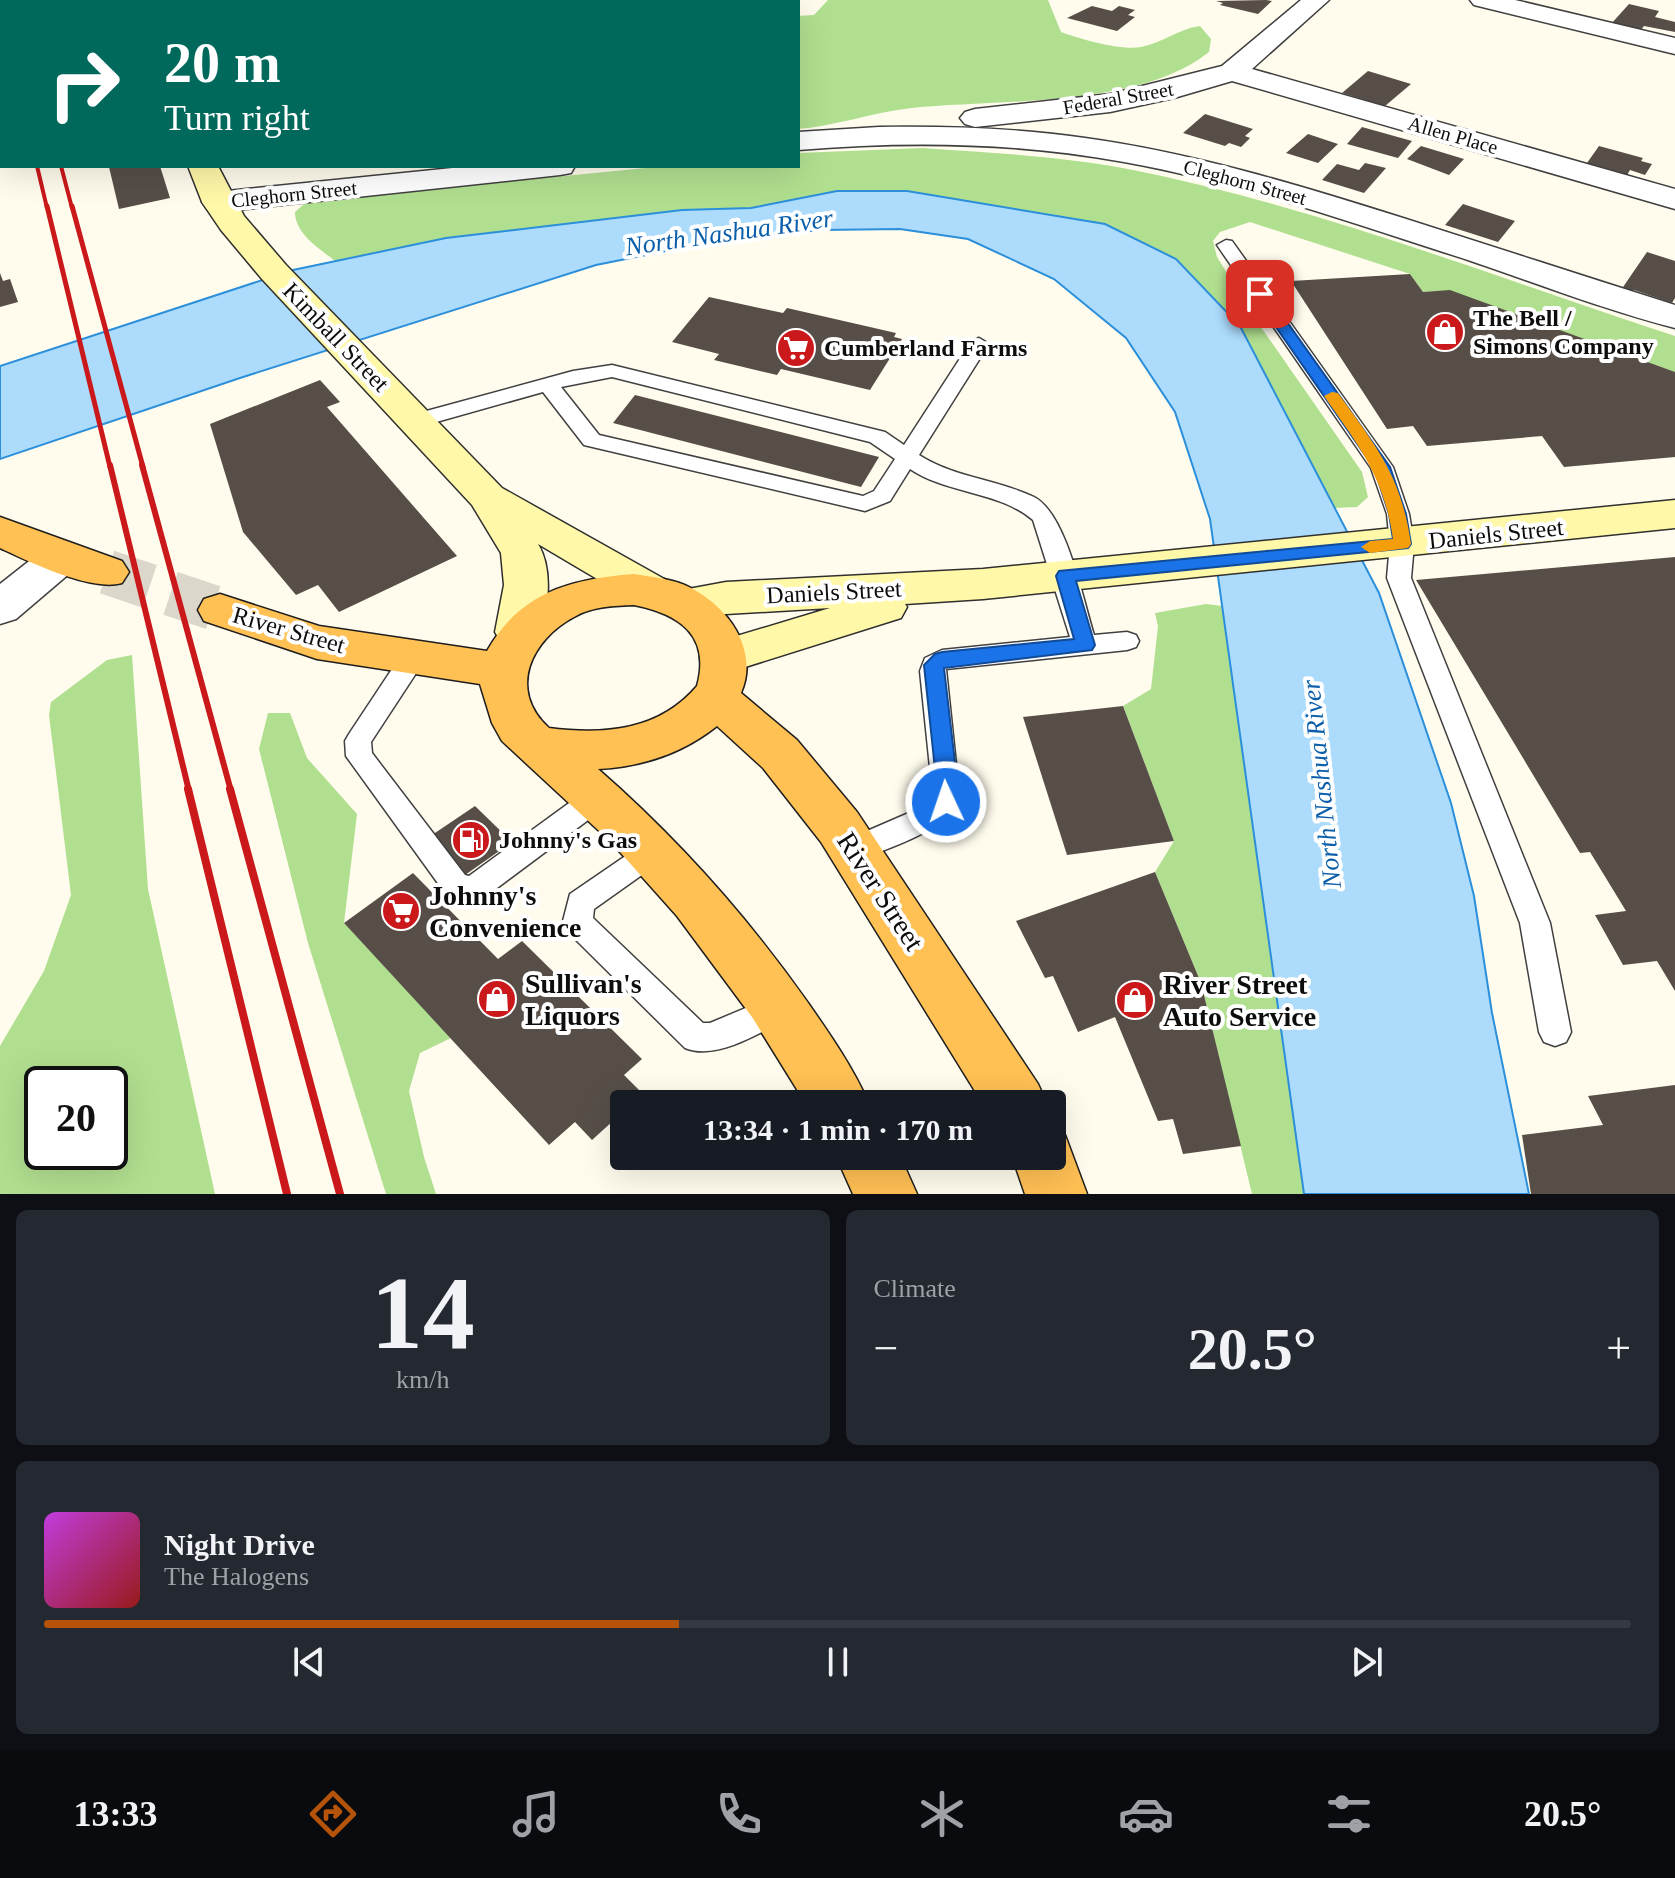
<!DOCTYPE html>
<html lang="en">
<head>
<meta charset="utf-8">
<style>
  body { margin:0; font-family:"Times New Roman",serif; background:#242831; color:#f1f3f6; height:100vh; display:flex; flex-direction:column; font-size:30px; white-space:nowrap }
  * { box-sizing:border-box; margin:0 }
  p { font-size:26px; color:#9ea1a6 }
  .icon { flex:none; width:44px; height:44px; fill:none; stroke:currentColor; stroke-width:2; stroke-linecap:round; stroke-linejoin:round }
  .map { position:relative; height:1194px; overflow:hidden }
  .drawer { display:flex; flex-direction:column; gap:16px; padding:16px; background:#0d0f14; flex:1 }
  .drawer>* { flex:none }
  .top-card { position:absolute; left:0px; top:0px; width:800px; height:168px; box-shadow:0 8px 32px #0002; background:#00695c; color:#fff; overflow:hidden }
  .speed { position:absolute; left:24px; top:1066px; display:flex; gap:16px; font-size:40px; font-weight:700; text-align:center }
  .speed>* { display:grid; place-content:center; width:104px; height:104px; border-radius:50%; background:#171b24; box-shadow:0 8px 32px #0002; line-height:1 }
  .speed .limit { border:4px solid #111; border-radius:12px; background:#fff; color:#111 }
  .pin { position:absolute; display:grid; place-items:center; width:68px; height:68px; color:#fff; margin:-34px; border-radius:16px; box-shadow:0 4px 12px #0006 }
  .me { position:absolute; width:88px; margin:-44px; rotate:357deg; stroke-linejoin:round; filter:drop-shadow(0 0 6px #0008) }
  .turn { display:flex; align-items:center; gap:28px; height:168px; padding:0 32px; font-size:36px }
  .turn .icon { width:104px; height:104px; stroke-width:2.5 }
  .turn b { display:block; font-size:56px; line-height:68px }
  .big { font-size:60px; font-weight:800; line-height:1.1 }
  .drawer .tile { flex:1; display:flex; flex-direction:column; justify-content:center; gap:12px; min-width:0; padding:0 28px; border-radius:12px; background:#242831 }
  .drawer .dial { align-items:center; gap:0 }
  .dial b { font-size:104px; line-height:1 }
  .song { display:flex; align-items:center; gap:24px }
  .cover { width:96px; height:96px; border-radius:12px; background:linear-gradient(135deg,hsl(290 70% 55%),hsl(0 70% 35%)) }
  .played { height:8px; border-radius:4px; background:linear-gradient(90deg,#b45309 40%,#363941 40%) }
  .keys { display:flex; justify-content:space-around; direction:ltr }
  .heat { display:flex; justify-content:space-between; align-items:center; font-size:44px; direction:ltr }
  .drawer .tiles { flex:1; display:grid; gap:16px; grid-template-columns:1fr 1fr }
  .tile:last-child { grid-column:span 2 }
  .trip { position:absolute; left:610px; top:1090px; width:456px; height:80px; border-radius:8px; background:#171b24; box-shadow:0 8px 32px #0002; font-weight:800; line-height:80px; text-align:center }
  .menu { display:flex; height:128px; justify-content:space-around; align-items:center; background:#090b0e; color:#9ea1a6 }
  .menu .icon { width:56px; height:56px }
  .menu .on { color:#b45309 }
  .menu b { font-size:36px; color:#f1f3f6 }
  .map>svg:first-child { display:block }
</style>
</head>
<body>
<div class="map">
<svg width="1675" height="1194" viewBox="0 0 1675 1194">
  <rect width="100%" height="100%" fill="#fffced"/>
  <g fill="#b1df90" fill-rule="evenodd">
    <path d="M828,0H1048L1061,32C1081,39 1121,51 1141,47C1162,43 1178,29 1200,26L1211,39L1209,52C1140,108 998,99 912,108C874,112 836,126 798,129V16L814,15Z"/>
    <path d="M923,148C991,153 1061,156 1128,169C1315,206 1495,277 1675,336V372L1450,291L1423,292L1410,274L1250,222L1220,232L1213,241L1217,257L1256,320L1362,472L1368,497L1357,507L1333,508L1317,478L1105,224L907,191H837L751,208L682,210L446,238L335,261C319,248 295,234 295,212L304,204L327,199L666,166H798V153Z"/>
    <path d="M1206,604L1222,606L1304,1194H1252L1201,983L1155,872L1174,841L1123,706L1151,689L1158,626L1155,613Z"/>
    <path d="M132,655L148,889L215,1194H0V1046L44,971L71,895L49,715L51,702L107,660ZM42,1084H110V1152H42Z"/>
    <path d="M268,713H290L307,758L357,814L344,923L451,1038L420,1053L409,1091L424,1157L436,1194H386L308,943L259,749Z"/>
  </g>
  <path fill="#acdbfc" stroke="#2c8fda" stroke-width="2" d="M837,191H907L1105,224L1176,259L1240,326L1379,593L1451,803L1474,896L1492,1013L1529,1194H1304L1210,519L1175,412L1126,338L1054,279L968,239L900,229L822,230L731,238L596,265L240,378L0,459V366L293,270L446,238L682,210L751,208Z"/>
  <g fill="#574e48">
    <path d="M1266,0L1272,1L1258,14L1220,5L1223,3L1216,1Z"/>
    <path d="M1629,4L1659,11L1655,17L1675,22V32L1644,26L1640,31L1611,24Z"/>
    <path d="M1092,6L1112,11L1119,6L1135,10L1128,15L1135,17L1117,31L1067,18Z"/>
    <path d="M1368,71L1411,84L1385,106L1342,93Z"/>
    <path d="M1205,114L1253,129L1245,136L1250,138L1241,147L1229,143L1225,146L1183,133Z"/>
    <path d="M1362,127L1412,141L1398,158L1347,144Z"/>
    <path d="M1308,134L1338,144L1318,163L1286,153Z"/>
    <path d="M1421,146L1464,159L1449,175L1407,159Z"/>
    <path d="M1599,146L1643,158L1641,161L1652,164L1645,175L1630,170L1626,177L1590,167L1592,165L1587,163Z"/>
    <path d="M1365,163L1386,168L1364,193L1322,180L1337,164L1359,170Z"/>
    <path d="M115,166H160L170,198L119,209L109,167Z"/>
    <path d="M1463,204L1515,221L1498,242L1445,225Z"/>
    <path d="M1647,252L1675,261V298L1672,303L1634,290L1633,293L1621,290Z"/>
    <path d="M0,273L3,281L10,279L18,302L0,307Z"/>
    <path d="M1410,274L1423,292L1450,290L1675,372V457L1564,467L1542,436L1427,446L1413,426L1387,429L1291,281Z"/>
    <path d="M709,297L783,313L787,308L896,333L894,337L902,339L870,390L781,369L777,375L714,360L719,354L672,342Z"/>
    <path d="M320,380L340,402L327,407L457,556L339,612L318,585L296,595L243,532L210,424Z"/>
    <path d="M635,395L879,457L861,487L613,423Z"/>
    <path d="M1675,557V991L1657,961L1623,965L1595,915L1626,911L1590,852L1580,853L1416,580Z"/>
    <path d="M1123,706L1174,841L1067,855L1023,717Z"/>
    <path d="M475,806L512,842L465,875L429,837Z"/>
    <path d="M1155,872L1201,983L1241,1146L1183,1154L1173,1119L1158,1121L1115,1017L1078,1032L1053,976L1045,978L1016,921Z"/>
    <path d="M413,873L498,959L522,941L642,1059L624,1075L643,1094L632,1104H624V1111L592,1140L575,1122L549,1145L344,923Z"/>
    <path d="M1675,1085V1194H1531L1522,1135L1603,1125L1588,1096Z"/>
  </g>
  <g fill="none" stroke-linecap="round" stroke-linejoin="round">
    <path stroke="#dbd8cb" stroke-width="45" stroke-dasharray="45 22" stroke-linecap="butt" d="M107,572L220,610"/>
    <defs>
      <g id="service">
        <path d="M1226,240L1232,241L1393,467L1409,514L1414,544L1411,578L1550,923L1571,1032L1566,1042L1555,1046L1544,1042L1539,1032L1520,923L1387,578L1390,544L1387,514L1371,468L1217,245Z"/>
        <path d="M979,338L989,344L919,455C955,478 996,479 1034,497C1067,514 1083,601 1094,635L1127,632L1136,635L1139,641L1136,647L1127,650L946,669L960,802C946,830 883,851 854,861L844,857L840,849L844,841L918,809L933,797L920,671L925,658L942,650L1070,637L1033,520C999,491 947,494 910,469L890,501L865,511L584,445L543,392L415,428L404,421L408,416L573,371L612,365L885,432L904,445L972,340ZM612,377L870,442L895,459L874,491L863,496L599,435L561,387Z"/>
        <path d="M413,649L422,651L426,658L371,742L372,753L465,875L469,876L587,790L597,787L607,790L611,798L607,806L489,894L468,901L445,893L346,756L345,741L349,734L404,651Z"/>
        <path d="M653,840L663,844L667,852L663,860L594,909L593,918L703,1023H710L779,994L790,998L794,1008L790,1018C759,1032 718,1061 685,1048L572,936L563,921L570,894L643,844Z"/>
      </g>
      <g id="minor">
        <rect x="430" y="0" width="26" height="2"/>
        <path d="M1301,0H1329L1252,69L1675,189V209L1232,81L1174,98L1110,112L975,127L965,124L960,118L965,112L975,109L1110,94L1222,66Z"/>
        <path d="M1470,0H1515L1675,38V54L1474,5Z"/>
        <path d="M879,127C948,126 1017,128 1085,138C1193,153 1299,185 1403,218C1494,247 1584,276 1675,305V328C1605,310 1536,283 1468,260C1355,224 1241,183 1124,162C1016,142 907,141 798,150V132Z"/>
        <path d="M472,166H575L571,173L560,175L218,212L207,209L202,202L207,195L218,192Z"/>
      </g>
      <path id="tertiary" d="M62,542L77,547L83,557L77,567L16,619L0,624V584L47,547Z"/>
      <g id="secondary">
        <path d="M120,0H146L147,2H121Z"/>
        <path d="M188,166H218L244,216L286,265L502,488L666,580L672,592L726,582L983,569L1675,500V528L983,599L905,604L907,607L901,618L723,674L707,669L700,657L707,645L830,608L726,614L686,620L670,615L665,602L651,606L636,602L538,544C554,570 549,617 534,644L518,648L502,644L495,632L504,585L501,553L472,505L262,279L221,230L202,202Z"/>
      </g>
      <g id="trunk">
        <path d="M0,517L122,561L129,572L122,583C91,592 30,562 0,548Z"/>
        <path d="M634,574C652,577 673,579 689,587C727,606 760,649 741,693L797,740L857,812L1038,1084L1047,1104H983L821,842L763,768L717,726C683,753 641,767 598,769C677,838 745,914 806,1000C829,1033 853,1067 869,1104H806L752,1017L677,916L611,842L502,741L492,723L480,684L317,659L204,621L198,610L204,599L220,594L319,626L487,651C520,592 571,579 634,574ZM634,605C679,614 711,635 697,686C659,731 604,735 549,728C507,690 531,640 574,617C592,606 614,606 634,605Z"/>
        <path d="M1052,1130L1065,1135L1087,1194H1025L1012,1156H1052Z"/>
        <path d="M836,1156H900L917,1194H853Z"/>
      </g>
    </defs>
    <use href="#service" stroke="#404040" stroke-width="3"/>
    <use href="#minor" stroke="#404040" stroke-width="3"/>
    <use href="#tertiary" stroke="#404040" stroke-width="3"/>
    <use href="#secondary" stroke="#2f2f2f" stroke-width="3"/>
    <use href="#trunk" stroke="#1e1e1e" stroke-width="3"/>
    <use href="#service" fill="#fff" fill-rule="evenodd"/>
    <use href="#minor" fill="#fff" fill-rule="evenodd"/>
    <use href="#tertiary" fill="#fff" fill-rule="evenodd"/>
    <use href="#secondary" fill="#fff8a8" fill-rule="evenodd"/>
    <use href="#trunk" fill="#ffc054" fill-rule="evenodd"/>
    <g stroke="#ca181b" stroke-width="4">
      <path d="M0,13L2,21"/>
      <path d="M37,166L47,208"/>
      <path d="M61,166L72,208"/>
    </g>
    <g stroke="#ca181b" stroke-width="5">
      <path d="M47,206L110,467"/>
      <path d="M72,206L143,467"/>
    </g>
    <g stroke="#ca181b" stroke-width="6">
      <path d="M110,465L189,791"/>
      <path d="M142,465L231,791"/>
    </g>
    <g stroke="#ca181b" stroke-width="8">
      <path d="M188,789L287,1194"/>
      <path d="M230,789L340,1194"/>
    </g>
  </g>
  <path fill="#1a73e8" stroke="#114b97" stroke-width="2" d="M1260,290L1265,291L1390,467L1406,514L1411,544L1408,548L1076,581L1095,645L1092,650L944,668L958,788L953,808L946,810L939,808L936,802L937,788L924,665L935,654L942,652L1074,639L1056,576L1059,571L1393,539L1389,514L1374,468L1253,294Z"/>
  <path fill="#f59e0b" d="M1332,392L1338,393C1377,448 1401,475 1411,544L1408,548L1370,553L1361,547L1370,541L1393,539C1384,477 1359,446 1324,396Z"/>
  <defs>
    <symbol id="shop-disc" viewBox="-11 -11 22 22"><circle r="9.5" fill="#ca181b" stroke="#fff"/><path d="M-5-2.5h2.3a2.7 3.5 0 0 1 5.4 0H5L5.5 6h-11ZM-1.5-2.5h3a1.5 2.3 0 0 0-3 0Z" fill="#fff"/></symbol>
    <symbol id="supermarket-disc" viewBox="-11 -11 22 22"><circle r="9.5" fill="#ca181b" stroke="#fff"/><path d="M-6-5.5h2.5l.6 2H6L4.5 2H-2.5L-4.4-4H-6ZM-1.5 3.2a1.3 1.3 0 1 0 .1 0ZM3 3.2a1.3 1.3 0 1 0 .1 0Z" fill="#fff"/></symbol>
    <symbol id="fuel-disc" viewBox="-11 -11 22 22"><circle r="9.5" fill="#ca181b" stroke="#fff"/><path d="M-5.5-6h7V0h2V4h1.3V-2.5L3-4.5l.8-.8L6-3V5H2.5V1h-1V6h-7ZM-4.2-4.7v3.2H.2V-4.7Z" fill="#fff"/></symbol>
  </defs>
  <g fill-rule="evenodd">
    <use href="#shop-disc" x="1423" y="310" width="44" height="44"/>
    <use href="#supermarket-disc" x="774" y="326" width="44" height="44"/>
    <use href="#fuel-disc" x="449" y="818" width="44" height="44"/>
    <use href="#supermarket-disc" x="379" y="889" width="44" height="44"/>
    <use href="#shop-disc" x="475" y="977" width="44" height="44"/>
    <use href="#shop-disc" x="1113" y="978" width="44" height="44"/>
  </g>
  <g text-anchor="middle" stroke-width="8" stroke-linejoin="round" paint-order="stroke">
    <g font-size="20" fill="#0d0d0d" stroke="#fff">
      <text transform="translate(1118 98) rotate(-10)" y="7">Federal Street</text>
      <text transform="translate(1453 135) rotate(16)" y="7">Allen Place</text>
      <text transform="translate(1245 182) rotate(15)" y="7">Cleghorn Street</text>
      <text transform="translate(294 194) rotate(-6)" y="7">Cleghorn Street</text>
    </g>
    <g font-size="24" font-weight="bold" fill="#0d0d0d" stroke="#fff" text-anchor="start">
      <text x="1473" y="326">The Bell /<tspan x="1473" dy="28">Simons Company</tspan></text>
      <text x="824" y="356">Cumberland Farms</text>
      <text x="499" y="848">Johnny's Gas</text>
    </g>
    <g font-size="24" fill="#0d0d0d" stroke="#fff">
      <text transform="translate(336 337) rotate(46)" y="8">Kimball Street</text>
      <text transform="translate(1496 534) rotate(-6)" y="8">Daniels Street</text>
      <text transform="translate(834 592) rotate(-3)" y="8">Daniels Street</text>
      <text transform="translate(289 630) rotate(16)" y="8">River Street</text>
    </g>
    <g font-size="26" font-style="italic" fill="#0b5faa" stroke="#fff">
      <text transform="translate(729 232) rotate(-8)" y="9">North Nashua River</text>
      <text transform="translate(1321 784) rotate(-96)" y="9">North Nashua River</text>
    </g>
    <g font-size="28" fill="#0d0d0d" stroke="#fff">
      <text transform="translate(881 891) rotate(57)" y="10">River Street</text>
    </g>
    <g font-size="28" font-weight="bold" fill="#0d0d0d" stroke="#fff" text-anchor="start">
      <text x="429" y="905">Johnny's<tspan x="429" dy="32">Convenience</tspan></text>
      <text x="525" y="993">Sullivan's<tspan x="525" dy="32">Liquors</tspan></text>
      <text x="1163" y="994">River Street<tspan x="1163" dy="32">Auto Service</tspan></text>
    </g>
  </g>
</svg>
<div class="speed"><div class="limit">20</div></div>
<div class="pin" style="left:1260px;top:294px;background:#d93025"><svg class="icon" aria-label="arrive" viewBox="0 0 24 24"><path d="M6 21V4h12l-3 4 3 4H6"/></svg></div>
<svg class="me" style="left:946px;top:802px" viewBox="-20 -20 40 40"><circle r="17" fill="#1a73e8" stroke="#fff" stroke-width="3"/><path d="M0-11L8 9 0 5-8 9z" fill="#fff"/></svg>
<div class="trip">13:34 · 1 min · 170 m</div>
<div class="top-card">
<div class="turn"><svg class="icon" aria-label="right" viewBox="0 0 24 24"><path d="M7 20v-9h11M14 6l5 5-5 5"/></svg><div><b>20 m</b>Turn right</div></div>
</div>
</div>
<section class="drawer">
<div class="tiles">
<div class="tile dial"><b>14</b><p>km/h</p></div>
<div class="tile"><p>Climate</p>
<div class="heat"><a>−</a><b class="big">20.5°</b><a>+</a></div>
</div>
<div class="tile">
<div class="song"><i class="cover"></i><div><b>Night Drive</b><p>The Halogens</p></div></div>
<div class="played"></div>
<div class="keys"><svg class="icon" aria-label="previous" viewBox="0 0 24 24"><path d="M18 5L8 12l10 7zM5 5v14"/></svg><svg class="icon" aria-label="pause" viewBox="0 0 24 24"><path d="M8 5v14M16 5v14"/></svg><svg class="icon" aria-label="next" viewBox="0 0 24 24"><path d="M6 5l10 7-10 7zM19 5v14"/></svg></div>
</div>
</div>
</section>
<nav class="menu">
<b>13:33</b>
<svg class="icon on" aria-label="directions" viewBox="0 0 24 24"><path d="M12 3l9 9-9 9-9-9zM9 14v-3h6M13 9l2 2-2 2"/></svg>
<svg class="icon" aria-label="music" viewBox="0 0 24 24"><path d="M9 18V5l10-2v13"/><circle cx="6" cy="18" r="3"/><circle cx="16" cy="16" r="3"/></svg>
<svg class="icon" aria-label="phone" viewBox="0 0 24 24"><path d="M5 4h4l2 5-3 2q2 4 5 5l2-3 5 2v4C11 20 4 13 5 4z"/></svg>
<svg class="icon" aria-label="climate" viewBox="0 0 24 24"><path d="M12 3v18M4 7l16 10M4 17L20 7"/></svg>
<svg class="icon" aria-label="car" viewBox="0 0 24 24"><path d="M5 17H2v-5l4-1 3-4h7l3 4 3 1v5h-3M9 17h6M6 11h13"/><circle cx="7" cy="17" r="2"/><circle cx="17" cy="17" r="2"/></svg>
<svg class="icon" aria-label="filters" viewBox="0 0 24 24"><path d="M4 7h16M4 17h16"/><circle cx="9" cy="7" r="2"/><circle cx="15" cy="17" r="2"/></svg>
<b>20.5°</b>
</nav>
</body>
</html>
